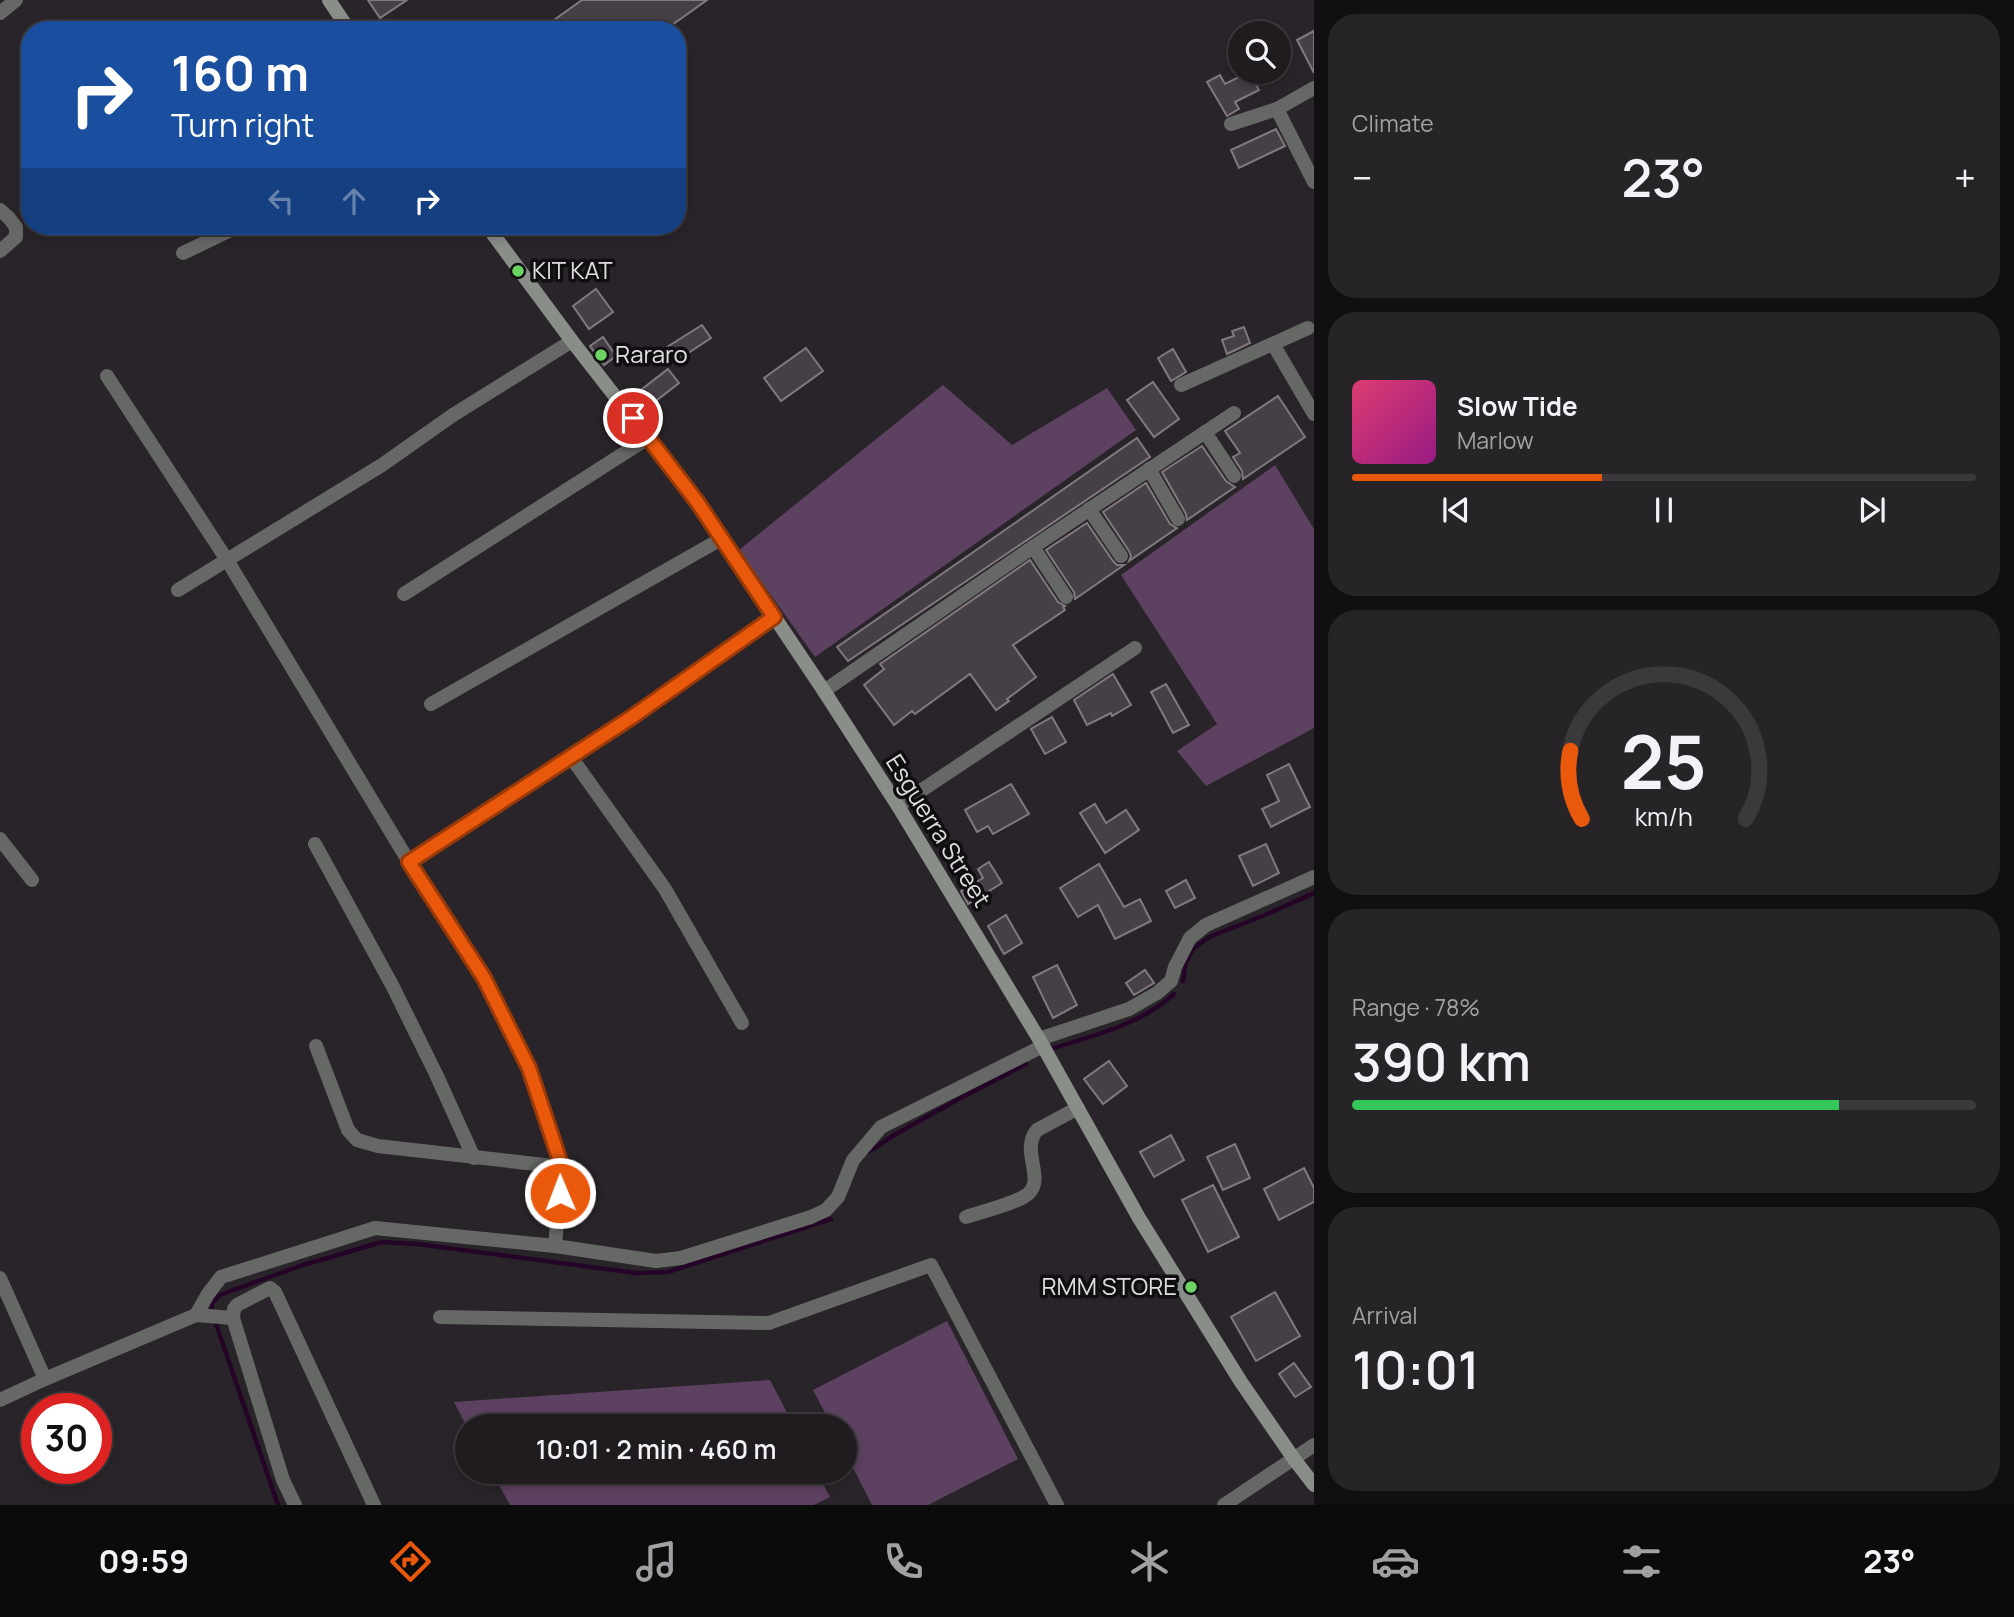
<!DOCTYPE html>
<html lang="en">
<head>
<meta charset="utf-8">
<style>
  body { margin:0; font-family:Manrope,sans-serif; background:#272428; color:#f1f3f6; height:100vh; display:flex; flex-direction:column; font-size:26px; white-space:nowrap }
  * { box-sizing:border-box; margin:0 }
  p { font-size:23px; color:#a1a1a4 }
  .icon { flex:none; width:38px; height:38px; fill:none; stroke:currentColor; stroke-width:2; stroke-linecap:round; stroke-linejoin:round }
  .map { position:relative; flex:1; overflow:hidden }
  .sheet { display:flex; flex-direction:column; gap:14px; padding:14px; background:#110f11; width:700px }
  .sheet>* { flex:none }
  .top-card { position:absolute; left:21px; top:21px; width:665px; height:214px; border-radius:28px; box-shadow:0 4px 10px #0003,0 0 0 2px #3c393d; background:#1a4fa0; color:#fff; overflow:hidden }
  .buttons { position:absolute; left:1228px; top:21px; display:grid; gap:14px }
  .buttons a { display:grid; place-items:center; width:63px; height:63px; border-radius:50%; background:#1f1b1f; box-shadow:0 4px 10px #0003,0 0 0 2px #3c393d; font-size:35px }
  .speed { position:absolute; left:21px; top:1393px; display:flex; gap:14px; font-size:35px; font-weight:700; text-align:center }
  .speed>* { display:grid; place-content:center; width:91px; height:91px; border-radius:50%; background:#1f1b1f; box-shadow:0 4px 10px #0003,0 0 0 2px #3c393d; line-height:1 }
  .speed .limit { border:10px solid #d22; background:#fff; color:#111 }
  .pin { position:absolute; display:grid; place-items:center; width:60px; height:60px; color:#fff; margin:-30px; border:4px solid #fff; border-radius:50%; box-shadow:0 2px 7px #0007 }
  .me { position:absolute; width:77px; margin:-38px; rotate:359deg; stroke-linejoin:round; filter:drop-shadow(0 0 5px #0008) }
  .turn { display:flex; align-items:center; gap:24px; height:147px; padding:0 35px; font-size:32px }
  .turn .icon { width:91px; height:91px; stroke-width:2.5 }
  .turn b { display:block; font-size:49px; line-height:60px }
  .lanes { display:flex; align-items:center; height:66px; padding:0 35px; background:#0003; justify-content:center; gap:35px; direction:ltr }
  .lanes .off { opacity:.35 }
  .big { font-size:52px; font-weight:600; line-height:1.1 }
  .sheet .widget { flex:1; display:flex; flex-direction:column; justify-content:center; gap:10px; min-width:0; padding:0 24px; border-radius:28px; background:#272428 }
  .sheet .dial { align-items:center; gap:0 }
  .dial svg { height:182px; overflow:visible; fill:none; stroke:#3c393d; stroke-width:7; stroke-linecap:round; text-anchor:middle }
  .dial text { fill:#f1f3f6; stroke:none }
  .song { display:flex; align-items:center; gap:21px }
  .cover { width:84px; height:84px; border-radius:10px; background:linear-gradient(135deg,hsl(340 70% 55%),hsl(310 70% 35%)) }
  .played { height:7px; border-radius:4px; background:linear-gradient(90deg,#ea580c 40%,#3c393d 40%) }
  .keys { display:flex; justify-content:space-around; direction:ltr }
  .heat { display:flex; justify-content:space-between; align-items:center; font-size:38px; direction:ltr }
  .charge { height:10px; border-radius:5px; background:linear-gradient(90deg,#34c759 78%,#3c393d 0) }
  .trip { position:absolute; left:455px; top:1414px; width:402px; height:70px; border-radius:35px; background:#1f1b1f; box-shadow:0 4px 10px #0003,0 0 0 2px #3c393d; font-weight:600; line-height:70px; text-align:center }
  .tabs { display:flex; height:112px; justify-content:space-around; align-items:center; background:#0c0b0c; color:#a1a1a4 }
  .tabs .icon { width:49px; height:49px }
  .tabs .selected { color:#ea580c }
  .tabs b { font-size:32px; color:#f1f3f6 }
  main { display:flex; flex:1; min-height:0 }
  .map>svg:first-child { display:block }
</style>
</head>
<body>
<main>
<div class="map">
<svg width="1314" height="1505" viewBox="0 0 1314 1505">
  <rect width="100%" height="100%" fill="#292429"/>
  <g fill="#5d4160">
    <path d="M943,385L1012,445L1107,388L1136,430L815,657L739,550Z"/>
    <path d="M1275,465L1314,529V728L1206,786L1177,751L1217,724L1121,575Z"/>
    <path d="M947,1321L1018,1459L928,1505H872L845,1452V1426H832L813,1390Z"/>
    <path d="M770,1380L794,1426L467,1427L454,1402Z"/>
    <path d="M492,1472H817L830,1497L814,1505H510Z"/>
  </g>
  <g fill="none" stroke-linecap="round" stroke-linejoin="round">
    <g stroke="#240528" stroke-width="4.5">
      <path d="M1183,981L1186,962L1193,949L1209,937L1265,915L1314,893"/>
      <path d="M1054,1048C1096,1035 1141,1024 1174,994"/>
      <path d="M868,1152L896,1134L957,1100L1026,1064"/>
      <path d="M212,1310V1303L220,1295L300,1266L382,1242L417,1244L636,1273L668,1272L831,1219"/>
      <path d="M215,1321L278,1505"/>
    </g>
  </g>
  <g fill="#464046" stroke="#807a80" stroke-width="2">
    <path d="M368,0H407L380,18Z"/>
    <path d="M582,0H707L665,30H540Z"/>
    <path d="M1314,31V73L1297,40Z"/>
    <path d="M1249,72L1259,90L1235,102L1239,109L1227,116L1207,82L1220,75L1225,84Z"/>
    <path d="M1276,129L1285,146L1239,168L1231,150Z"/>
    <path d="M596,289L613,312L589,329L573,306Z"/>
    <path d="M702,325L711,338L676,361L667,347Z"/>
    <path d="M1244,327L1250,343L1227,354L1222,340L1234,336L1232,331Z"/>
    <path d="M603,337L616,356L604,365L590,346Z"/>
    <path d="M806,348L823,371L781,401L764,378Z"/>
    <path d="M1173,349L1186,372L1171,381L1158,358Z"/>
    <path d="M668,369L679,383L648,407L637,393Z"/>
    <path d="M1153,382L1179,419L1154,437L1127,400Z"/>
    <path d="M1278,396L1305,437L1243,479L1242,471L1233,457L1240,453L1225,431Z"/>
    <path d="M1137,438L1150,457L848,661L837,647Z"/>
    <path d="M1202,446L1226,481L1235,487L1187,520L1186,514L1162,472Z"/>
    <path d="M1146,483L1170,524L1177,528L1129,561L1131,556L1129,551L1103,512Z"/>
    <path d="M1087,523L1113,561L1117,565H1124L1075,599L1074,592L1046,550Z"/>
    <path d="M1030,560L1058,602L1065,606L1063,607L1065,610L1013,645L1036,677L1007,699L1009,701L996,710L970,674L915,714L912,711L894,725L864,685L884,669L880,664Z"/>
    <path d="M1113,674L1131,705L1112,716L1111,713L1087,725L1074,700Z"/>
    <path d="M1166,684L1189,725L1173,733L1151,692Z"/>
    <path d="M1052,717L1066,742L1045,754L1031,729Z"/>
    <path d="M1289,764L1310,807L1271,827L1262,809L1279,801L1267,775Z"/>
    <path d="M1011,784L1029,814L993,834L988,826L977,832L965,810Z"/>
    <path d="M1095,804L1106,823L1126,810L1139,830L1105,853L1080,813Z"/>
    <path d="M1266,844L1279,873L1253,886L1239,856Z"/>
    <path d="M989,862L1002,883L968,904L961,891L983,878L978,869Z"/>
    <path d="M1099,864L1124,907L1140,899L1151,921L1115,939L1098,905L1078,917L1060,888Z"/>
    <path d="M1186,880L1195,898L1175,908L1166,891Z"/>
    <path d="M1006,915L1022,943L1004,954L988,926Z"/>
    <path d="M1057,965L1077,1005L1053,1018L1033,977Z"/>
    <path d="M1145,970L1154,983L1134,995L1126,983Z"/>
    <path d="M1109,1061L1127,1086L1103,1104L1084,1079Z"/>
    <path d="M1171,1135L1184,1160L1154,1177L1140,1152Z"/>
    <path d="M1235,1144L1250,1178L1223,1190L1207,1157Z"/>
    <path d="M1304,1168L1314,1188V1202L1279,1220L1264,1189Z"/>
    <path d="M1213,1185L1239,1237L1208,1252L1182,1200Z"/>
    <path d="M1275,1292L1300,1336L1256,1361L1231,1317Z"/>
    <path d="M1294,1363L1311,1387L1295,1397L1279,1374Z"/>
  </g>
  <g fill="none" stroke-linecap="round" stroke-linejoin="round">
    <g stroke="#666866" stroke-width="14">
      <path d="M0,13L16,0"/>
      <path d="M1277,109L1314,182"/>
      <path d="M1231,124L1277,109L1314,88"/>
      <path d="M0,210L9,218L16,227V237L0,251"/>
      <path d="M183,253L239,226"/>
      <path d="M1273,344L1314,414"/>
      <path d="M107,376L227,560L409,862L484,978L529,1068L562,1167L555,1246"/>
      <path d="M1181,385L1308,328"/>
      <path d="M1205,432L1234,476"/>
      <path d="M1149,469L1178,519"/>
      <path d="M1089,509L1121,556"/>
      <path d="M1033,547L1066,597"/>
      <path d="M178,590L382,465L453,415L572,341"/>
      <path d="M404,594L648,438"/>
      <path d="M824,691L1033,547L1234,413"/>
      <path d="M431,704L721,539"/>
      <path d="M571,757L665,889L742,1023"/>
      <path d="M898,806L1135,648"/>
      <path d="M0,839L32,880"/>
      <path d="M315,844L392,985L436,1074L474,1158"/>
      <path d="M409,862L632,717L774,617"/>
      <path d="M1039,1039L1129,1009L1157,993L1171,981L1175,967L1190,938L1206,925L1314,877"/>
      <path d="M316,1046L348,1130L357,1140L378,1146L562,1167"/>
      <path d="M966,1217C980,1212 1021,1202 1029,1193C1045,1178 1020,1150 1037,1130L1078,1108"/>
      <path d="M0,1278L45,1379"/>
      <path d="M196,1315L208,1294L221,1277L375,1228L555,1246L656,1261L681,1258L811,1217L826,1210L838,1197L853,1160L881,1127L1043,1046"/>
      <path d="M440,1317L769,1323L931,1265L1057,1505"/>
      <path d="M0,1400L45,1379L196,1315L233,1318"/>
      <path d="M295,1505L283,1480L233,1318L234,1309L237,1305L270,1288L275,1292L374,1505"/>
      <path d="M1224,1505L1314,1445"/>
    </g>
    <g stroke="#8a8e89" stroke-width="14">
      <path d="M329,0L349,30"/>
      <path d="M487,226L572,341L698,503L824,691L898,806L1039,1039L1139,1218L1241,1382L1294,1459L1314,1485"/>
    </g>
  </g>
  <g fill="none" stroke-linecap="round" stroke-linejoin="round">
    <defs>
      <path id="route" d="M560,1193L562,1167L529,1068L484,978L409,862L632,717L774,617L698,503L633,418"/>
    </defs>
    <use href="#route" stroke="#983908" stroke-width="18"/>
    <use href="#route" stroke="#ea580c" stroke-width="12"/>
  </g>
  <g fill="#6cd362" stroke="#100e11" stroke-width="2.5">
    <circle cx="518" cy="271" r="7"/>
    <circle cx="601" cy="355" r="7"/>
    <circle cx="1191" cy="1287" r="7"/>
  </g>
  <g text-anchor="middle" stroke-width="7" stroke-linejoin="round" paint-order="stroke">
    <g font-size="24" fill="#e0dde0" stroke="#100e11" text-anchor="start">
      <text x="532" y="279">KIT KAT</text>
      <text x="615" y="363">Rararo</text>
      <text x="1177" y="1295" text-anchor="end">RMM STORE</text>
    </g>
    <g font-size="24" fill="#e0dde0" stroke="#100e11">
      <text transform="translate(938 831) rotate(58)" y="8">Esguerra Street</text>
    </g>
  </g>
</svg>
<div class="buttons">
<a><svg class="icon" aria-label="search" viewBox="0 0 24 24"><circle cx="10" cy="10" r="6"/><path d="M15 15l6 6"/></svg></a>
</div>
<div class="speed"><div class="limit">30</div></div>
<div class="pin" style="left:633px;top:418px;background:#d93025"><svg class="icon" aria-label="arrive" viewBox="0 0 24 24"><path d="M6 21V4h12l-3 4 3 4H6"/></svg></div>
<svg class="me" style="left:560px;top:1193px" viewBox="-20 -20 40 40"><circle r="17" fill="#ea580c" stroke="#fff" stroke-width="3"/><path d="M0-11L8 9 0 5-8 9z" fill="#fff"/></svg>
<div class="trip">10:01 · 2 min · 460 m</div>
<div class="top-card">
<div class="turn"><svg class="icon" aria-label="right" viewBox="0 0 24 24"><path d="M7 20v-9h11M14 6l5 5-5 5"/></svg><div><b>160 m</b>Turn right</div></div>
<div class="lanes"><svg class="icon off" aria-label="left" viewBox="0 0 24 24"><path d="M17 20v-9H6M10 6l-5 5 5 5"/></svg><svg class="icon off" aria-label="ahead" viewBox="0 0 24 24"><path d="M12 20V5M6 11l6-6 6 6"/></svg><svg class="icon" aria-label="right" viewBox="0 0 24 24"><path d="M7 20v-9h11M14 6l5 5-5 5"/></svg></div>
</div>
</div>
<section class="sheet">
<div class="widget"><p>Climate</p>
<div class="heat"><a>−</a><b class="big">23°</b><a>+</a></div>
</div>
<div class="widget">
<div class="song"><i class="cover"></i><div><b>Slow Tide</b><p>Marlow</p></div></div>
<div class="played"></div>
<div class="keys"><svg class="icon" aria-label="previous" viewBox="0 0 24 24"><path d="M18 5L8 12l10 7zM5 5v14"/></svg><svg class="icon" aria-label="pause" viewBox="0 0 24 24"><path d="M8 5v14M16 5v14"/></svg><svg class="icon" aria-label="next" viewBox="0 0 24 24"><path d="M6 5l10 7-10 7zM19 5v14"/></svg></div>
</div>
<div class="widget dial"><svg viewBox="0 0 100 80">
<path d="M14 69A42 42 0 1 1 86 69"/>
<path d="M14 69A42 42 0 0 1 9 39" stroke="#ea580c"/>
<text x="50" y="56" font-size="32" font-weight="700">25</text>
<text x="50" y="72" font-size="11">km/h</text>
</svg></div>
<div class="widget"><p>Range · 78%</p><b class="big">390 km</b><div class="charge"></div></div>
<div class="widget"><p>Arrival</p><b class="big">10:01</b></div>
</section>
</main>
<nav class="tabs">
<b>09:59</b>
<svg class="icon selected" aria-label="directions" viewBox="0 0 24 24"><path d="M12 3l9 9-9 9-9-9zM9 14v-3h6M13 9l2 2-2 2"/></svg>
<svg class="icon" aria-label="music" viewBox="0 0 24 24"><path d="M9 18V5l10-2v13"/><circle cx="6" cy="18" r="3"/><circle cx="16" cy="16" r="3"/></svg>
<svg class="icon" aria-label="phone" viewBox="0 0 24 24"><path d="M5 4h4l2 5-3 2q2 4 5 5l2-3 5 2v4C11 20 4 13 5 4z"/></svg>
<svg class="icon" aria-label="climate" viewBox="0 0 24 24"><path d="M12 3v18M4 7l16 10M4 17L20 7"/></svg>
<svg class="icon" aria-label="car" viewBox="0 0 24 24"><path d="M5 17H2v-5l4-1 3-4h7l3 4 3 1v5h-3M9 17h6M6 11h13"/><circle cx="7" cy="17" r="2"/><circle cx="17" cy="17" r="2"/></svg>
<svg class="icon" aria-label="filters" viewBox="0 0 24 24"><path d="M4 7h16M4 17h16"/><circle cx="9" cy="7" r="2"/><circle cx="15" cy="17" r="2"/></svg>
<b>23°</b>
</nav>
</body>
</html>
